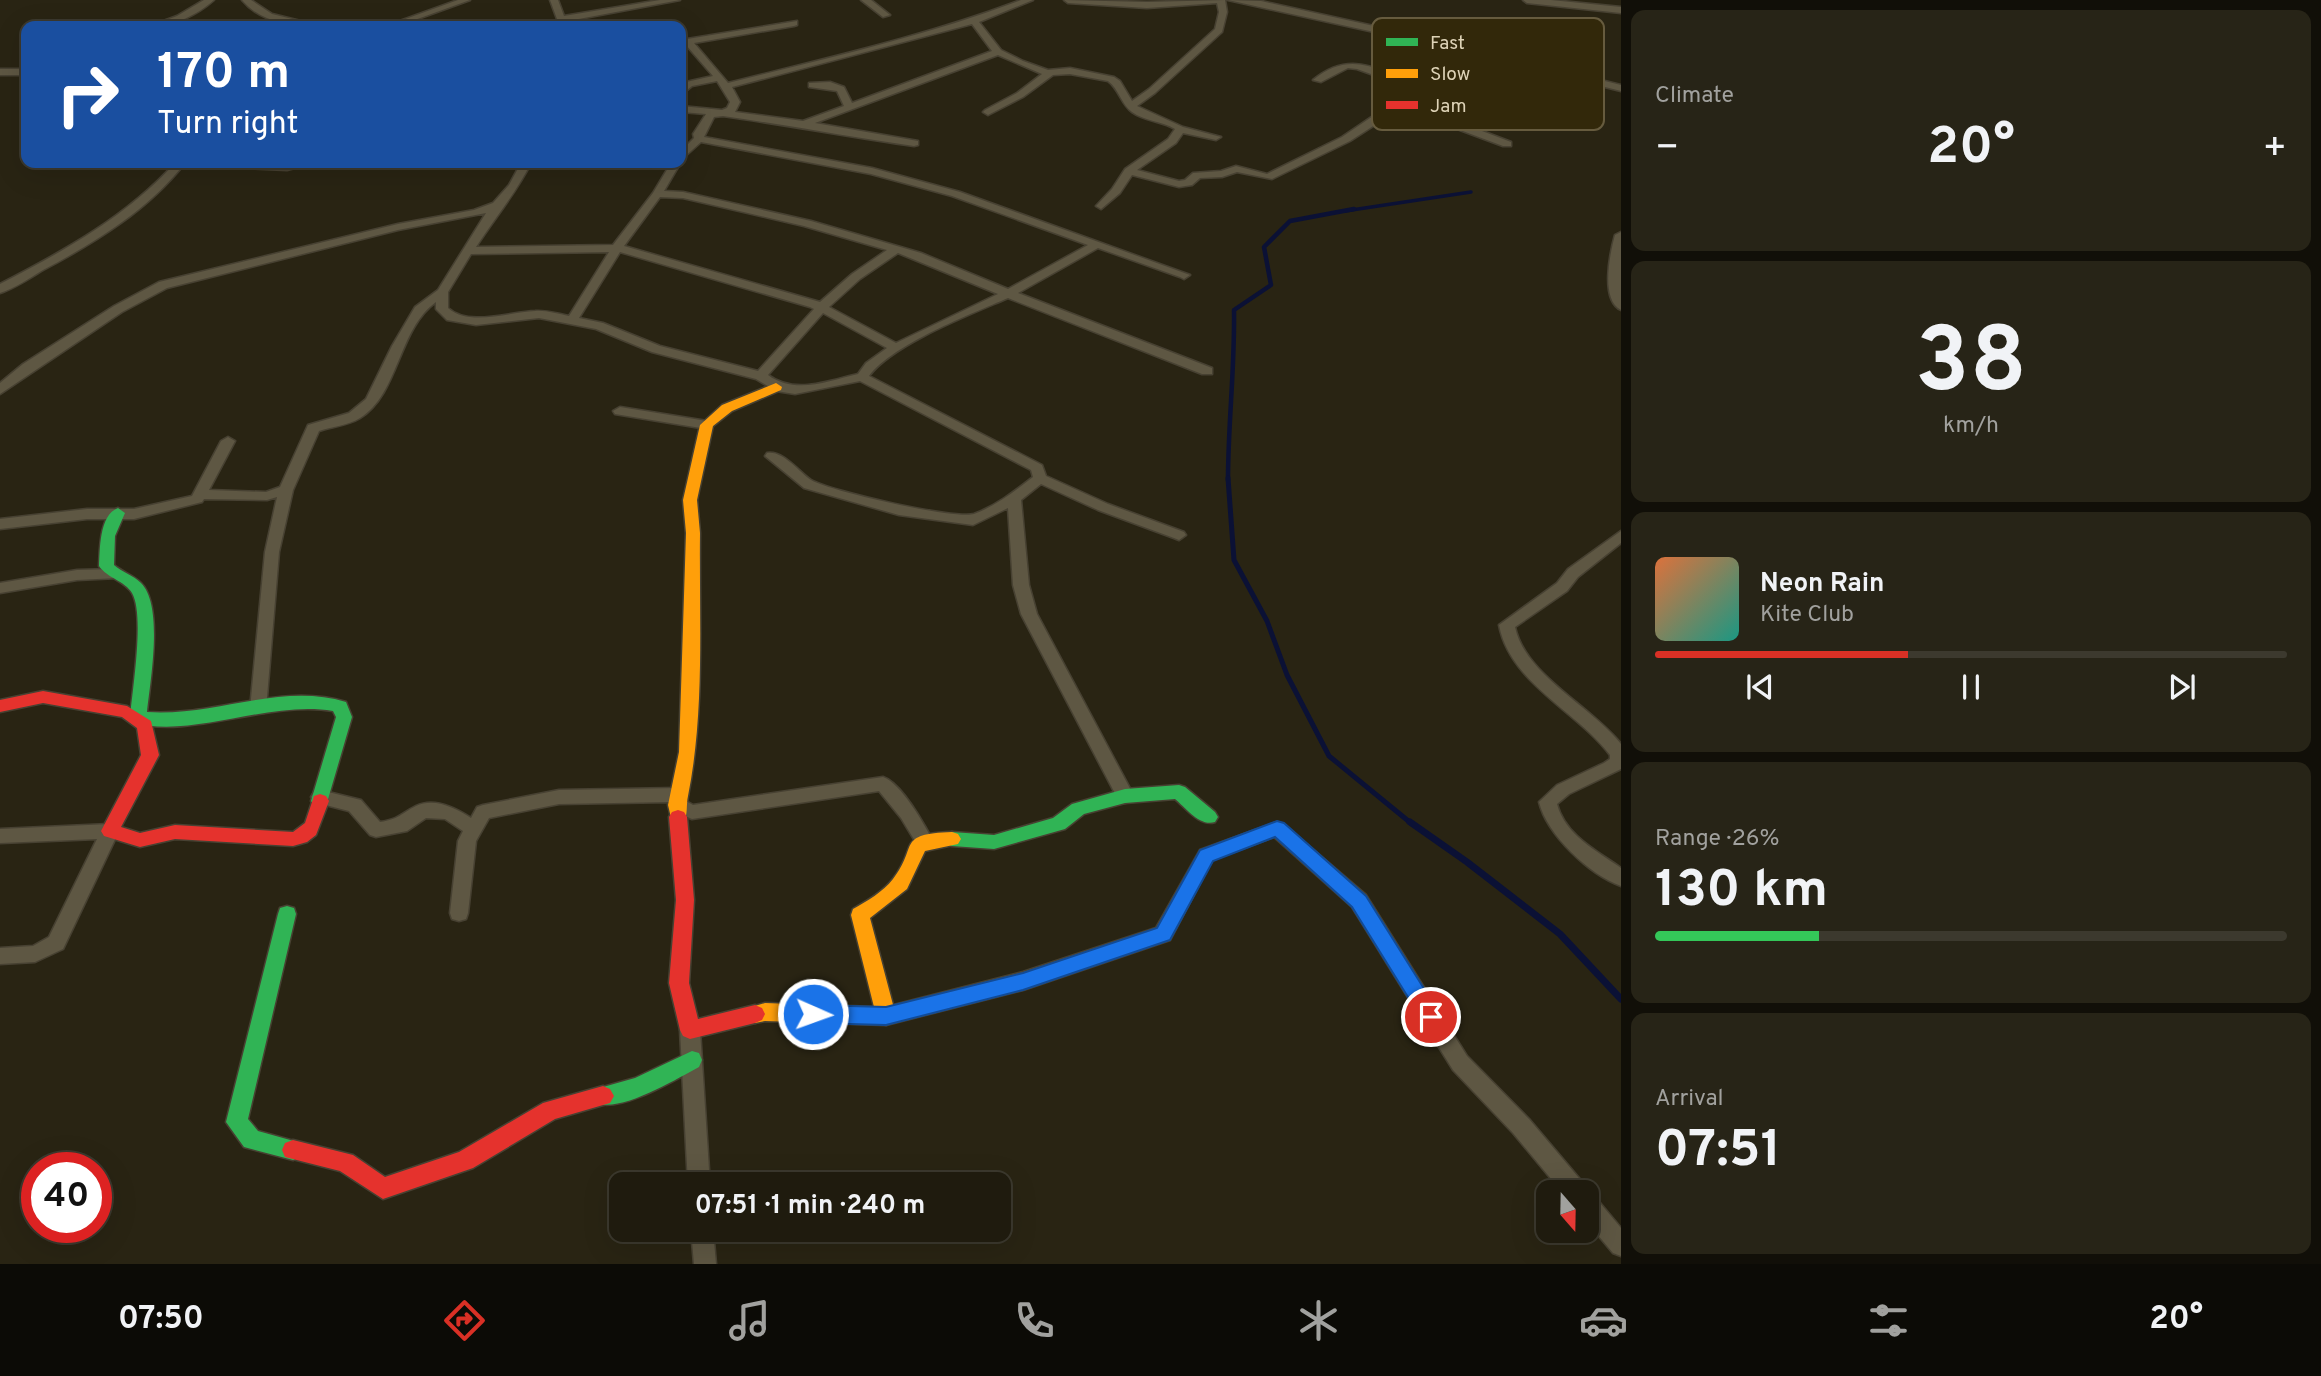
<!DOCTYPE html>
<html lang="en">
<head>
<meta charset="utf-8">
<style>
  body { margin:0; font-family:Overpass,sans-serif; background:#272417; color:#f1f3f6; height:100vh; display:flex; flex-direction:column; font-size:26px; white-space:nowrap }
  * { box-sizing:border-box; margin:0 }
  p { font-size:23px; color:#a1a19e }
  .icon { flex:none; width:38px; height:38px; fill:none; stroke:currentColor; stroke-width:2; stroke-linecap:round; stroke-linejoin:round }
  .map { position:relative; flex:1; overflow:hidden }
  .panel { display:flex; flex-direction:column; gap:10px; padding:10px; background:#110f08; width:700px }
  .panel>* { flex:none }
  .guide { position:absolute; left:21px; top:21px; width:665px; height:147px; border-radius:14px; box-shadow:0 7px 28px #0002,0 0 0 2px #3c392e; background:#1a4fa0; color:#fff; overflow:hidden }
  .needle { width:46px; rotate:160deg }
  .buttons { position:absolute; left:1536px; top:1180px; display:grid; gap:14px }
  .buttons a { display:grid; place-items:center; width:63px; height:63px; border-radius:14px; background:#1f1b0e; box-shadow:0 7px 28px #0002,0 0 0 2px #3c392e; font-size:35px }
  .speed { position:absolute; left:21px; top:1152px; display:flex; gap:14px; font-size:35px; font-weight:700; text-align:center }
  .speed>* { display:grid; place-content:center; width:91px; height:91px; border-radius:50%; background:#1f1b0e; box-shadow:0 7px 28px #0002,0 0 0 2px #3c392e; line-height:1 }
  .speed .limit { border:10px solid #d22; background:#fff; color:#111 }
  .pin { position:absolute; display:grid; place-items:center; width:60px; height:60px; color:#fff; margin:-30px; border:4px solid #fff; border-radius:50%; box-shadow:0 2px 7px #0007 }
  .me { position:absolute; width:77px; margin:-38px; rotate:92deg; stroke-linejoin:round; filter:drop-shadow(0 0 5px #0008) }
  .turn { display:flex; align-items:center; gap:24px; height:147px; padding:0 21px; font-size:32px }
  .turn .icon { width:91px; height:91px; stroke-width:2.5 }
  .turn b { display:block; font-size:49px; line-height:60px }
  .big { font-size:52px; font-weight:700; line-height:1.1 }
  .panel .tile { flex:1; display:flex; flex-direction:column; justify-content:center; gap:10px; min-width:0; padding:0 24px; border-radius:14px; background:#272417 }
  .panel .dial { align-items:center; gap:0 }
  .dial b { font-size:91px; line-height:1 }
  .song { display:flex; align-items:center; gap:21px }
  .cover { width:84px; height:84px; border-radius:10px; background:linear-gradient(135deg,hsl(20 70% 55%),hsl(170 70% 35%)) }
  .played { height:7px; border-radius:4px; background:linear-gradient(90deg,#d93025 40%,#3c392e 40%) }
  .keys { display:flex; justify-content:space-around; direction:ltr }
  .heat { display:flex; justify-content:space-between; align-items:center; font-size:38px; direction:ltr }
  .charge { height:10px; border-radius:5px; background:linear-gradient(90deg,#34c759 26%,#3c392e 0) }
  .trip { position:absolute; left:609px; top:1172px; width:402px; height:70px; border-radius:14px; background:#1f1b0e; box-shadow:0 7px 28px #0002,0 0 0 2px #3c392e; font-weight:700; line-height:70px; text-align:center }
  .menu { display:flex; height:112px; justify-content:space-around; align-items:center; background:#0c0b06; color:#a1a19e }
  .menu .icon { width:49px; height:49px }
  .menu .on { color:#d93025 }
  .menu b { font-size:32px; color:#f1f3f6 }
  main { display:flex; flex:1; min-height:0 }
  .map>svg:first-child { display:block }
</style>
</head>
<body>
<main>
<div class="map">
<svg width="1621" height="1264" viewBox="0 0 1621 1264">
  <rect width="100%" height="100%" fill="#292413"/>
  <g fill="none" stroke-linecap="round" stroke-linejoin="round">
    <path stroke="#0b1135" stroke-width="3.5" d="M1345,211L1471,192"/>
    <path stroke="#0b1135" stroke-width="4.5" d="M1228,480C1228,423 1235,367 1234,310L1271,285L1264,247L1290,221L1354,209"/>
    <path stroke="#0b1135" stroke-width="5" d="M1228,478L1234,560L1267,621L1287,675L1329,756L1412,824"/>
    <path stroke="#0b1135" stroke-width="7" d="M1410,822L1467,862L1560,934L1621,999"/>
    <defs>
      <g id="street">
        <path d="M204,0H214C197,15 173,27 150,26L177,16Z"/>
        <path d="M242,0H251L272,14L321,26C293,27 261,23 242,0Z"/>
        <path d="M458,0H470L398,26H386Z"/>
        <path d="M550,0H558L564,16L660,0H680L568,21L571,26H563L557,19Z"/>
        <path d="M861,0H871L890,15L883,17Z"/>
        <path d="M1021,0H1033L979,22L1001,50L1023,61L1048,70L1070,68L1114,77L1120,81L1132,101L1149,89L1215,29L1219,12L1217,3L1147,8L1068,3L1064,0L1147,2L1225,0L1227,12L1222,32L1155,93L1137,106L1183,127L1221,137L1216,140L1183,133L1176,143L1137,170L1179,181L1185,180L1193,173L1221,171L1236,166L1267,174L1342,137L1413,89L1357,69L1348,68L1321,82L1313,80C1351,49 1378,70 1418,85L1434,76L1461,51L1228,0L1261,1L1464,46L1621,85V91L1470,53L1440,80L1422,90L1408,103L1511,142V146H1503L1401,108L1350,141L1272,179L1237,172L1222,177L1200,178L1192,185L1179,187L1132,175L1120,193L1101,209L1096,206L1112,189L1125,169L1168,139L1175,129C1162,121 1144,121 1132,112C1121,104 1119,89 1108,81L1070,74L1053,75L1023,97L988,115L983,112L985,110L1017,93L1042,74L998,55L815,123L918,141V145L914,146C850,137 787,125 723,116L714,117L704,137L872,168L960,192L1190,275L1184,279L1180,277L1098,248L1018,293L1212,368V374H1202L1008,298C971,314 893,344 869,376L1042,465L1046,476L1108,504L1184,532L1186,535L1179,540L1174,538L1098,510L1041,484L1021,500L1029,585L1037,614L1134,796L1131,801L1125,803L1119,801L1021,614L1013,585L1008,508L973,525L899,515L804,488L765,456L767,453C783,450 799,472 811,480C829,491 956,520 974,514C996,506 1015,491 1033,477L1031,470L860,381L795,394L776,391L756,379L652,352L596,329L539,318L476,325L447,320L436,309V302C398,329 399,394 360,418C349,425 331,427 319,431L293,490L279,552L266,709L264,713H252L250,709L265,552L277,497L267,500L204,499L202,502L134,519H87L0,529V519L87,509H134L192,496L221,441L228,437L235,441L209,490L266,492L280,487L308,425L349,413L366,399L392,346L415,307L438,290L486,213L398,230L167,288L122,312L0,394V383L23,364L114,306L159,282L398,224L474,210L493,203L509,185L521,163H531C516,193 494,219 476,247L613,245L653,193L671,163L681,162L664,191L683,192L811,221L921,253L1008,289L1088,245L952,196L871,174L701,142L681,160V151L694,138L693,134L706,114L681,112V106L722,110L727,108L730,102L717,81L692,86L681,95V87L686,82L713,76L686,45L681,46V40L797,21V25L794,26L694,43L728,83C827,58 926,36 1021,0ZM972,24L992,51L852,103L844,87L830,82L809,83V87L837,91L844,106L803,121L735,112L740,102L732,87ZM660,197L683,198L804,226L887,250L852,274L820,302L624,246ZM609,252L569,316C558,314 546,310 535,311C509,312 469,327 448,308V292L471,254ZM620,252L810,307L814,309L758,371L660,346L603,323L579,318ZM898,253L998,294L896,343L829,307L860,279ZM823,313L887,348L866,363L858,374C828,381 795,395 768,375Z"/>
        <path d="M1523,0H1551L1621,7V13L1527,3Z"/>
        <rect x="0" y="69" width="26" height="6"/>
        <path d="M175,163H185C148,210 96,242 43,270C30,278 15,288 0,293V284C64,251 126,217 175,163Z"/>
        <path d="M200,163H314L287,170L205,166Z"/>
        <path d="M1621,232V310C1600,300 1610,253 1615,235Z"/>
        <path d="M620,407L707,421L714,425L707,429L615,414L613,411Z"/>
        <path d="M1621,531V543L1578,577L1567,591L1515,627C1525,675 1591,706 1621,744V769L1569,794L1557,804C1565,835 1597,851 1621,868V886C1590,875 1547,835 1539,802L1557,785L1604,763L1610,759V755C1577,711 1510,683 1499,625L1557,583L1568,569Z"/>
        <path d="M113,569L118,570L121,574L118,578L77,580L0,593V583L77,570Z"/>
        <path d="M883,777C901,783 924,824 933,841L930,846L924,848L918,846L901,818L879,791L692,819L671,810L670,802L559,804L489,818L476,841L468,913L466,919L459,921L452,919L450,913L458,841L463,831L445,819L426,818L407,831L376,837L370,835L349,811L314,802L311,797L314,792L320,790L361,800L380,822C400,819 400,814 416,806C434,797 456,808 471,818L477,807L483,805L559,790L679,788L685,790L688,795L684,800L693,805Z"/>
        <path d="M1277,822L1283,824L1366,895L1467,1056L1529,1119L1584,1184L1587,1192H1562L1513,1133L1453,1070L1352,907L1274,837L1212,860L1170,940L1023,990L886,1025L879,1022L876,1016L879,1010L886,1007L1023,972L1156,928L1200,850Z"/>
        <path d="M110,824L116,826L119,831L63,949L35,962L0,964V948L33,946L49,937L97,839L0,843V829Z"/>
        <path d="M690,1021L697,1024L700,1030L710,1185H688L680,1030L683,1024Z"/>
        <path d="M1587,1194L1595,1197L1621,1228V1256L1613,1253L1587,1222Z"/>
        <path d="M691,1230H713L716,1264H694Z"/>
      </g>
      <g id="fast">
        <path d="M118,508L125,513L115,536L114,565C122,572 133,575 141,583C164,606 150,682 147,712C213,717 281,682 346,702L352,717L326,806L320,808L314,806L311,801L336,717L333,711C268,700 189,740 132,722L130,718C132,692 145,615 132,593C125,581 107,578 99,566C100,550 99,515 118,508Z"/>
        <path d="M1179,785L1185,787L1215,812L1218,817L1215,822C1200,827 1186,808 1175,799L1125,803L1084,814L1065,829L994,849L952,846L946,844L943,839L946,834L952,832L994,835L1053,818L1072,804L1125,789Z"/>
        <path d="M287,906L294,908L296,914L248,1119L258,1131L301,1143L304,1150L301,1157L293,1160L244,1147L226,1122L278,914L280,908Z"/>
        <path d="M692,1051L699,1053L702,1060L699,1067C676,1079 621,1113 596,1103L592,1096L596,1089L635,1078Z"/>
      </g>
      <g id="slow">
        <path d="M776,383L782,387L781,390L732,411L713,426L697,500L700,533C699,620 705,711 688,796C686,805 688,814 684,822L678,824L672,822L668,805L679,752L686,533L683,500L700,425L722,405Z"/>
        <path d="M952,832L958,834L961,839L958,844L925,851L907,889L870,918L896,1016L893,1022L886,1025L765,1021L755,1023L748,1020L745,1014L748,1008L765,1003L874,1007L851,915L853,909C867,901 883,892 893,879C919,846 895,834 952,832Z"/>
      </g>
      <g id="jam">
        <path d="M43,691L127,706L151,721L159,755L121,827L140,833L175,825L293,832L305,823L314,796L320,794L326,796L329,801L316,835L307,842L293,846L175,839L140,847L104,836L101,831L141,755L137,728L122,717L43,703L0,712V700Z"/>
        <path d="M678,810L684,812L687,817L694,900L689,983L698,1019L755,1005L762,1008L765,1014L762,1020L755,1023L690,1039L683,1036L680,1030L669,983L676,900L669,817L672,812Z"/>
        <path d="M603,1086L610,1089L614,1096L610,1103L555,1119L473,1168L383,1199L340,1171L285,1157L282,1150L285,1143L293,1140L353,1155L385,1177L459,1152L543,1103Z"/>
      </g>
    </defs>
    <use href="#street" stroke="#474132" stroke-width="3"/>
    <use href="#fast" stroke="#474132" stroke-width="3"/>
    <use href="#slow" stroke="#474132" stroke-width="3"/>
    <use href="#jam" stroke="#474132" stroke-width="3"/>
    <use href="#street" fill="#5e5743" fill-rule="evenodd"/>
    <use href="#fast" fill="#30b455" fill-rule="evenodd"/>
    <use href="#slow" fill="#ff9f0a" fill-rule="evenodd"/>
    <use href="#jam" fill="#e5322d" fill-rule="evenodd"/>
  </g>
  <path fill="#1a73e8" stroke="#114b97" stroke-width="2" d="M1277,821L1284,823L1366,896L1438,1011L1441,1017L1438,1023L1431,1026L1424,1023L1352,907L1275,837L1213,861L1170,940L1023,990L886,1025L813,1023L806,1020L803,1014L806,1007L813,1005L886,1007L1023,973L1157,928L1200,850Z"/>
  <rect x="1372" y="18" width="232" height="112" rx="10" fill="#32280a" stroke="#665b3e" stroke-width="2"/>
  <rect x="1386" y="38" width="32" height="8" fill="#30b455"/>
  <rect x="1386" y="69" width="32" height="9" fill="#ff9f0a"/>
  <rect x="1386" y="101" width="32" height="8" fill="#e5322d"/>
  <g font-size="19" fill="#ded3b7">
    <text x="1430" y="49">Fast</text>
    <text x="1430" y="80">Slow</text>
    <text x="1430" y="112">Jam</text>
  </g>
</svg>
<div class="buttons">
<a><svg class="needle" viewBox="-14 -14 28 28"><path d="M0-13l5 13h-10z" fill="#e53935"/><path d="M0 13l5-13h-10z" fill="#a1a19e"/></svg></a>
</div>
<div class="speed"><div class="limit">40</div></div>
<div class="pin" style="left:1431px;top:1017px;background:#d93025"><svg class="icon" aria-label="arrive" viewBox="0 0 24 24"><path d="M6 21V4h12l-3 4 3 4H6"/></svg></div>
<svg class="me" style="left:813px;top:1014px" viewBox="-20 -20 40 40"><circle r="17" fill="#1a73e8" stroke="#fff" stroke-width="3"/><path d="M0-11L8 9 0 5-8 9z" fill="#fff"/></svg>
<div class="trip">07:51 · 1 min · 240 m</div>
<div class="guide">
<div class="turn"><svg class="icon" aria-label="right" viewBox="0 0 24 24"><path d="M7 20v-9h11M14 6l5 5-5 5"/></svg><div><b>170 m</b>Turn right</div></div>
</div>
</div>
<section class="panel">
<div class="tile"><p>Climate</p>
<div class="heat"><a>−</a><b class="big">20°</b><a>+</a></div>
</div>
<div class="tile dial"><b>38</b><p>km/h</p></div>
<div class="tile">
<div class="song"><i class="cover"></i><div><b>Neon Rain</b><p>Kite Club</p></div></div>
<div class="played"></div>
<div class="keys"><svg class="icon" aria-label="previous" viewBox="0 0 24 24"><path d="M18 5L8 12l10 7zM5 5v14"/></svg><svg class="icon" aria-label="pause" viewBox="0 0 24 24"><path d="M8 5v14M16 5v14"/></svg><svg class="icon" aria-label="next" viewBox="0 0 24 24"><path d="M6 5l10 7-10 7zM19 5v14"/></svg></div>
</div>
<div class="tile"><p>Range · 26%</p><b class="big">130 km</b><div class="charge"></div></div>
<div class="tile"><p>Arrival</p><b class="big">07:51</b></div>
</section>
</main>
<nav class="menu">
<b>07:50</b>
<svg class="icon on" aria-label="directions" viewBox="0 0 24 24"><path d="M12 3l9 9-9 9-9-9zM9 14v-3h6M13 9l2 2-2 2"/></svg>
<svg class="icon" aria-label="music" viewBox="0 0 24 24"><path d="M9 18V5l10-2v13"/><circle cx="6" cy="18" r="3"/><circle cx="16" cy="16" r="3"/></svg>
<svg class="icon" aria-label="phone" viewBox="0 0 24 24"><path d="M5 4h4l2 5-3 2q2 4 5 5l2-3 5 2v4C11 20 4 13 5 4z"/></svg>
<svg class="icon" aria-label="climate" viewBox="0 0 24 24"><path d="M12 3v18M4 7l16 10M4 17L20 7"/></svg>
<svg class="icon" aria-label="car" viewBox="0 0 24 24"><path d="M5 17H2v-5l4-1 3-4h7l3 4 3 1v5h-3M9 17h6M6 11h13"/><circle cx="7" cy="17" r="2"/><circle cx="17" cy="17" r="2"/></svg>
<svg class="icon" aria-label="filters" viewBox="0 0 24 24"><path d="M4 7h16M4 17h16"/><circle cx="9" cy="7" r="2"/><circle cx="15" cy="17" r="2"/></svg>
<b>20°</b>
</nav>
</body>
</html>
